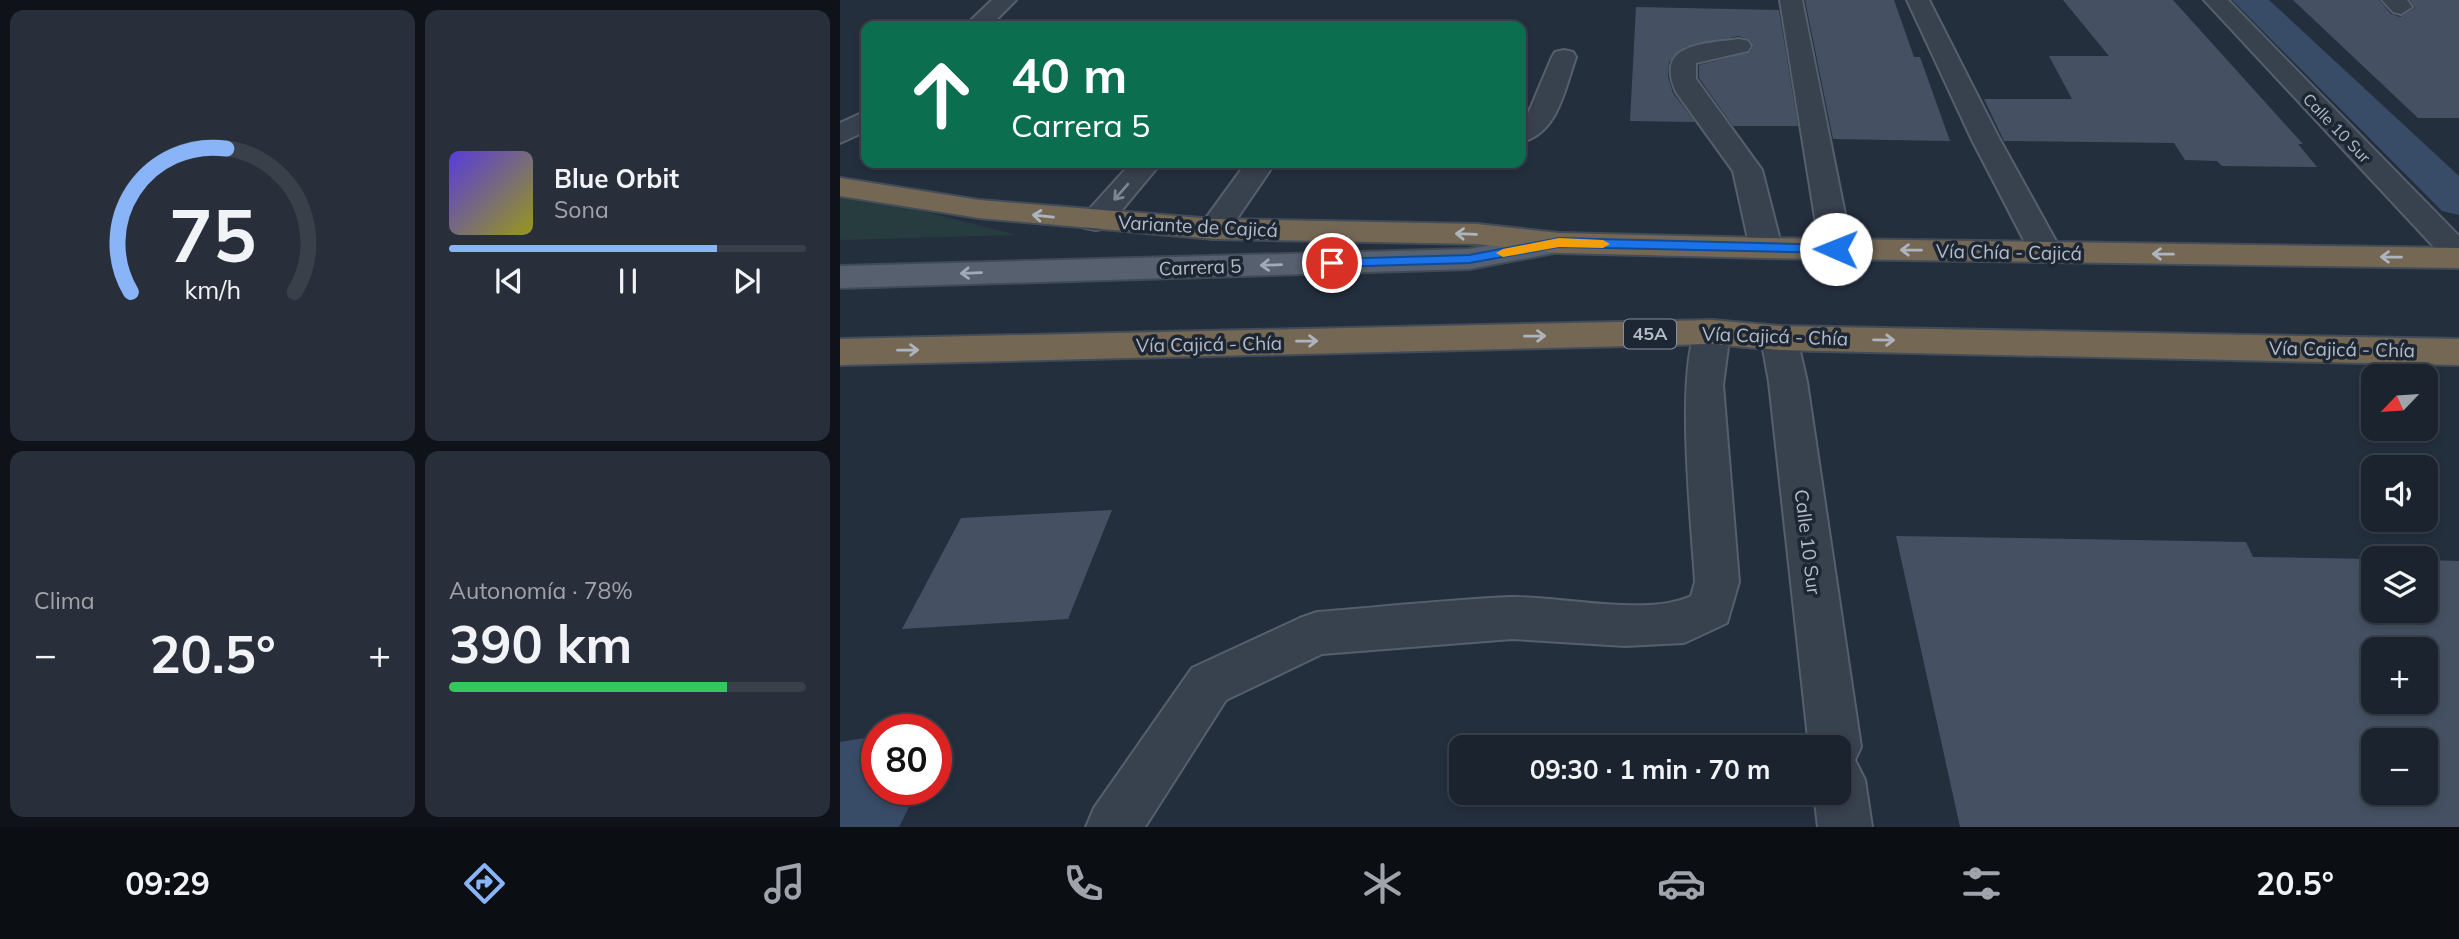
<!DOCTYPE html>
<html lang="es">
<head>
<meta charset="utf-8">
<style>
  body { margin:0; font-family:Mulish,sans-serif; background:#282f3a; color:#f1f3f6; height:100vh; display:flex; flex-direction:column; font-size:26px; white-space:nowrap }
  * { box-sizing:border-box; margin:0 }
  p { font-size:23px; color:#a0a4aa }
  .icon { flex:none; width:38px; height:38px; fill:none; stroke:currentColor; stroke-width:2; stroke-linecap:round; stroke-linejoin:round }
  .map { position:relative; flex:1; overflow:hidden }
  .panel { display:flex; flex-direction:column; gap:10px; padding:10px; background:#0f1319; width:840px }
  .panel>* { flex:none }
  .banner { position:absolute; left:21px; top:21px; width:665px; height:147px; border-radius:14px; box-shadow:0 4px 10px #0003,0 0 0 2px #39404a; background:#0b6e4f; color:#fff; overflow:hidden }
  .needle { width:46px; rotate:245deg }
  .tools { position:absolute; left:1521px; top:364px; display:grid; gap:14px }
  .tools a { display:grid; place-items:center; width:77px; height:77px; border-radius:14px; background:#1b232e; box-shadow:0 4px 10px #0003,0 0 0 2px #39404a; font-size:35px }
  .speed { position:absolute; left:21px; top:714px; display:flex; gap:14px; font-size:35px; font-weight:700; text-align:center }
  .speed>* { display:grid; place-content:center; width:91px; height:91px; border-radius:50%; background:#1b232e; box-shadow:0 4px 10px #0003,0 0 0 2px #39404a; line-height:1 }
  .speed .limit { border:10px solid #d22; background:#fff; color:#111 }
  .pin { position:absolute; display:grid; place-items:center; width:60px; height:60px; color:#fff; margin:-30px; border:4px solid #fff; border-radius:50%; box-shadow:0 2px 7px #0007 }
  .me { position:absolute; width:77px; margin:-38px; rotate:271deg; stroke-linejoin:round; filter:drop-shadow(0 0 5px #0008) }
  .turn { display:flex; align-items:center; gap:24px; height:147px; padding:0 35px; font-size:32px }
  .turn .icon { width:91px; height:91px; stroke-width:2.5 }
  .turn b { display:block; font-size:49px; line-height:60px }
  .big { font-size:52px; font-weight:700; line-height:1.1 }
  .panel .tile { flex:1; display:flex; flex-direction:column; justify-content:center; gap:10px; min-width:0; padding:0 24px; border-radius:14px; background:#282f3a }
  .panel .dial { align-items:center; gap:0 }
  .dial svg { height:182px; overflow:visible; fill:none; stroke:#39404a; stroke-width:7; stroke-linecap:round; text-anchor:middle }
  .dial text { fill:#f1f3f6; stroke:none }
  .song { display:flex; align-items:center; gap:21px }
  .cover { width:84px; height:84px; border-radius:10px; background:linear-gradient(135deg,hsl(250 70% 55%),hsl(60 70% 35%)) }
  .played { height:7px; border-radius:4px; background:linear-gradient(90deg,#8ab4f8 75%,#39404a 75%) }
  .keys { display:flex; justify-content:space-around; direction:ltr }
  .heat { display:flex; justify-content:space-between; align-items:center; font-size:38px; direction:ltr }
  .charge { height:10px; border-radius:5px; background:linear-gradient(90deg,#34c759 78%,#39404a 0) }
  .panel .tiles { flex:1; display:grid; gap:10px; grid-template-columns:repeat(2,1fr) }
  .trip { position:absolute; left:609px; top:735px; width:402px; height:70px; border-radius:14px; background:#1b232e; box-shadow:0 4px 10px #0003,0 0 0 2px #39404a; font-weight:700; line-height:70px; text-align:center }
  .dock { display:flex; height:112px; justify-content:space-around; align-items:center; background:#0b0e12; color:#a0a4aa }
  .dock .icon { width:49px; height:49px }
  .dock .on { color:#8ab4f8 }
  .dock b { font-size:32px; color:#f1f3f6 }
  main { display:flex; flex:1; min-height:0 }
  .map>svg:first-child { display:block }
</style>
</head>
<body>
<main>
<section class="panel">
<div class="tiles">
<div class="tile dial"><svg viewBox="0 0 100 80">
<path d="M14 69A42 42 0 1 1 86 69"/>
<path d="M14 69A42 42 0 0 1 56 6" stroke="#8ab4f8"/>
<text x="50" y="56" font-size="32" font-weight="700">75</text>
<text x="50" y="72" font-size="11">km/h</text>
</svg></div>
<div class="tile">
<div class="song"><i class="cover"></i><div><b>Blue Orbit</b><p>Sona</p></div></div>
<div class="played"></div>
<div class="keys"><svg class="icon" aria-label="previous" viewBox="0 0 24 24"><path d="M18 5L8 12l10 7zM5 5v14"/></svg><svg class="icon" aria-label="pause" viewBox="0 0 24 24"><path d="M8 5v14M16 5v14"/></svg><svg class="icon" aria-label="next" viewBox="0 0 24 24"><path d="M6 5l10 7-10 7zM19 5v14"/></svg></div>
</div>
<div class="tile"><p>Clima</p>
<div class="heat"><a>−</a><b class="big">20.5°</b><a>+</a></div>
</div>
<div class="tile"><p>Autonomía · 78%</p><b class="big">390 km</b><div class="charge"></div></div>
</div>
</section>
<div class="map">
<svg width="1619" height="827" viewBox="0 0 1619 827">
  <rect width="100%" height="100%" fill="#242f3e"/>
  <path fill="#263c3f" d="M0,190L177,235L0,240Z"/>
  <path fill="#394c67" d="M37,736V789H78L59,827H0V742Z"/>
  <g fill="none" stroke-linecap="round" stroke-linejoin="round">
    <path fill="#394c67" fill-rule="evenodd" d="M1392,0H1429L1619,176V215L1602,211Z"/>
  </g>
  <g fill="#455162" fill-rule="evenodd">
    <path d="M965,0H1054L1074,57H1080L1110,141L993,139Z"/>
    <path d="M1223,0H1333L1463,144H1458L1477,167L1382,166L1377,161L1345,160L1334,143L1164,141L1144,99H1232L1209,56H1269Z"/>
    <path d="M1453,0H1539L1551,14L1560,17L1575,8L1570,0H1619V118H1578Z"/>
    <path d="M796,7L939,10L958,126H893L859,78V65L910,52L913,47L910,40L899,36L845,47L829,62L828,77L833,93L855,122L790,121Z"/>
    <path d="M272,510L228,619L62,629L121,518Z"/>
    <path d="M1056,536L1406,542L1413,557L1533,559V611H1586V560L1619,561V827H1120ZM1533,649H1586V702H1533ZM1533,740H1586V793H1533Z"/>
  </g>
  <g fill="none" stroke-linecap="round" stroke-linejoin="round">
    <defs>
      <g id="minor">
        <path d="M152,0H176L150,26H125Z"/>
        <path d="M940,0H962L1012,249L1007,256L996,259L985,256L980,249Z"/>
        <path d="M1067,0H1089L1159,138L1222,252L1217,259L1206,262L1195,259L1190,252L1131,138Z"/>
        <path d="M1364,0H1388L1619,236V265L1608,262Z"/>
        <path d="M1542,0H1567L1572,7L1561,14L1553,12Z"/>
        <path d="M899,39L908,41L911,46L908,51L856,63V79L922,170L942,248L937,255L926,258L915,255L910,248L893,171L836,92C814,43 864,44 899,39Z"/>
        <path d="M724,50L733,52L736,57C725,88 718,134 681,142V121L687,116L712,57L715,52Z"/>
        <path d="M26,111V131L0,143V123Z"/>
        <path d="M291,163H321L267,228L256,230L245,228L240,221L245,214Z"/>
        <path d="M406,163H435L385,236L374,239L363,236L358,229Z"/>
        <path d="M872,320L885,323L890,332L883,385L899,582L887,623L844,643L785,646L672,639L482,654L386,700L305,827H246L254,808L352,668L460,618L477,612C541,607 606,600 670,597C720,596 807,617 851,596L855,582C852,526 834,366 859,323Z"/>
        <path d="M939,326L952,329L957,338L967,382L1021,747L1015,760L1025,780L1032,827H978L974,793H999V747H969L929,382L921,338L926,329Z"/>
      </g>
      <path id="major" d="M719,233L730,236L735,243L730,250L629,269L0,288V266L629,249Z"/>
      <g id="highway">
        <path d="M0,178L139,200L374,219L637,224L719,233L926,238L1619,248V268L926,258L719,253L637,244L374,239L139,218L0,196Z"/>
        <path d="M872,320L939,326L1619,339V365L939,350L872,344L0,365V339Z"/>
      </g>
    </defs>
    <use href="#minor" stroke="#565f6c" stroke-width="4"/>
    <use href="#major" stroke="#414a57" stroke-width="4"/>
    <use href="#highway" stroke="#434c59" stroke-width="4"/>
    <use href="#minor" fill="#38414e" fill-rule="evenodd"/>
    <use href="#major" fill="#56606e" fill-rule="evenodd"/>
    <use href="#highway" fill="#746855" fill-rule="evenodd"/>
  </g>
  <defs><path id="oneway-shaft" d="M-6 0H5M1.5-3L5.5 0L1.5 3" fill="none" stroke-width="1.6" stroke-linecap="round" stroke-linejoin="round" transform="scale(1.75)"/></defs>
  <use stroke="#7c8592" href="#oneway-shaft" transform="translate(281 192) rotate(131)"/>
  <g stroke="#aeb4bd">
    <use href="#oneway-shaft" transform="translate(203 216) rotate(-174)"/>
    <use href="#oneway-shaft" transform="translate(626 234) rotate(-178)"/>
    <use href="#oneway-shaft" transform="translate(1071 250) rotate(-179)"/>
    <use href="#oneway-shaft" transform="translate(1323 254) rotate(-179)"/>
    <use href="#oneway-shaft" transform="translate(1551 257) rotate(-179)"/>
    <use href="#oneway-shaft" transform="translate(695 336) rotate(-1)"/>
    <use href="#oneway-shaft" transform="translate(1044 340) rotate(1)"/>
    <use href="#oneway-shaft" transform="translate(467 341) rotate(-1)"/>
    <use href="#oneway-shaft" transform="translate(68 350) rotate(-1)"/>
  </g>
  <g stroke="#a1aab7">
    <use href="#oneway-shaft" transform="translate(431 265) rotate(178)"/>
    <use href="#oneway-shaft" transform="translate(131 273) rotate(178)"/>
  </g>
  <path fill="#1a73e8" stroke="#114b97" stroke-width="2" d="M719,238L996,245L1002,249L996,253L719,247L629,263L492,267L485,263L492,259L629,255Z"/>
  <path fill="#f59e0b" d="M719,238L763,240L770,244L763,248L719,247L663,257L656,253L663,249Z"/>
  <g text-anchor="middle" stroke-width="7" stroke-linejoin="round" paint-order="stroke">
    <g font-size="16" fill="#b4bcc9" stroke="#1d2633">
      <text transform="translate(1497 128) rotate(46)" y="6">Calle 10 Sur</text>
    </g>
    <rect fill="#1d2633" stroke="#878f9c" stroke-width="2" x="784" y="319.5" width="52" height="29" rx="5"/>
    <g font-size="18" font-weight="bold" fill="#b4bcc9">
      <text x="810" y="340">45A</text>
    </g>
    <g font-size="19" fill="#b4bcc9" stroke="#1d2633">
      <text transform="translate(358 226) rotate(3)" y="7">Variante de Cajicá</text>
      <text transform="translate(1169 252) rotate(1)" y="7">Vía Chía - Cajicá</text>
      <text transform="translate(360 267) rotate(-2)" y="7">Carrera 5</text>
      <text transform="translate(935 336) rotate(2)" y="7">Vía Cajicá - Chía</text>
      <text transform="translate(369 344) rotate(-1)" y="7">Vía Cajicá - Chía</text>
      <text transform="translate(1502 349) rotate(1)" y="7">Vía Cajicá - Chía</text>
      <text transform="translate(968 542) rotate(83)" y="7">Calle 10 Sur</text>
    </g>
  </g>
</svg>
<div class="tools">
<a><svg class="needle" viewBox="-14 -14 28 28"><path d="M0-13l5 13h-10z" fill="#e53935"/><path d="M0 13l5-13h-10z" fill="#a0a4aa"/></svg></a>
<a><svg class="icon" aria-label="sound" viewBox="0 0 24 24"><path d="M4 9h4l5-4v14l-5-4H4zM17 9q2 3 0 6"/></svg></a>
<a><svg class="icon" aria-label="layers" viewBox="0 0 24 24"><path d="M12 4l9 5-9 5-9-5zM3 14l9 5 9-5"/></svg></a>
<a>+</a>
<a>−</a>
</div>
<div class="speed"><div class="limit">80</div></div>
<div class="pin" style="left:492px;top:263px;background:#d93025"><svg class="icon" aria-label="arrive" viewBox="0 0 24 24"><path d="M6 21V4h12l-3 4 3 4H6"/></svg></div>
<svg class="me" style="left:996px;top:249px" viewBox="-20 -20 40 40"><circle r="19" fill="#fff"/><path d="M0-13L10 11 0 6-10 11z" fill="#1a73e8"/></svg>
<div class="trip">09:30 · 1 min · 70 m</div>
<div class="banner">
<div class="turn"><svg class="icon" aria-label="ahead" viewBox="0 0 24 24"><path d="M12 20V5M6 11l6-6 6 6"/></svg><div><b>40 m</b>Carrera 5</div></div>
</div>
</div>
</main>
<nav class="dock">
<b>09:29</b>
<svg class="icon on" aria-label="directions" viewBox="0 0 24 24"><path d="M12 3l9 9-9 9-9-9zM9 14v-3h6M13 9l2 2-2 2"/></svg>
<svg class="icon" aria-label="music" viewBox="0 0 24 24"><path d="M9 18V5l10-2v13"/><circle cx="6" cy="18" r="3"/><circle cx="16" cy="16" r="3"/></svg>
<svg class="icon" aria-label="phone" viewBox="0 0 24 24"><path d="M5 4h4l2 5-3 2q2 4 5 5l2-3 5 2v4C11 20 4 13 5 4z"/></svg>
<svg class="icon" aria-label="climate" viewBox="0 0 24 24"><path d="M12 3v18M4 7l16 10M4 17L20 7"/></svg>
<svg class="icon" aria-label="car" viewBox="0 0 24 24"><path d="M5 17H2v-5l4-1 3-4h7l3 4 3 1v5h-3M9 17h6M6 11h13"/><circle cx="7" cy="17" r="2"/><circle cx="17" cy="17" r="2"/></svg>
<svg class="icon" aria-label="filters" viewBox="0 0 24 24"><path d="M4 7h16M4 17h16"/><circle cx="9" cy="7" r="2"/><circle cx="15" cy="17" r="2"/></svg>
<b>20.5°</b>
</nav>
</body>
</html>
